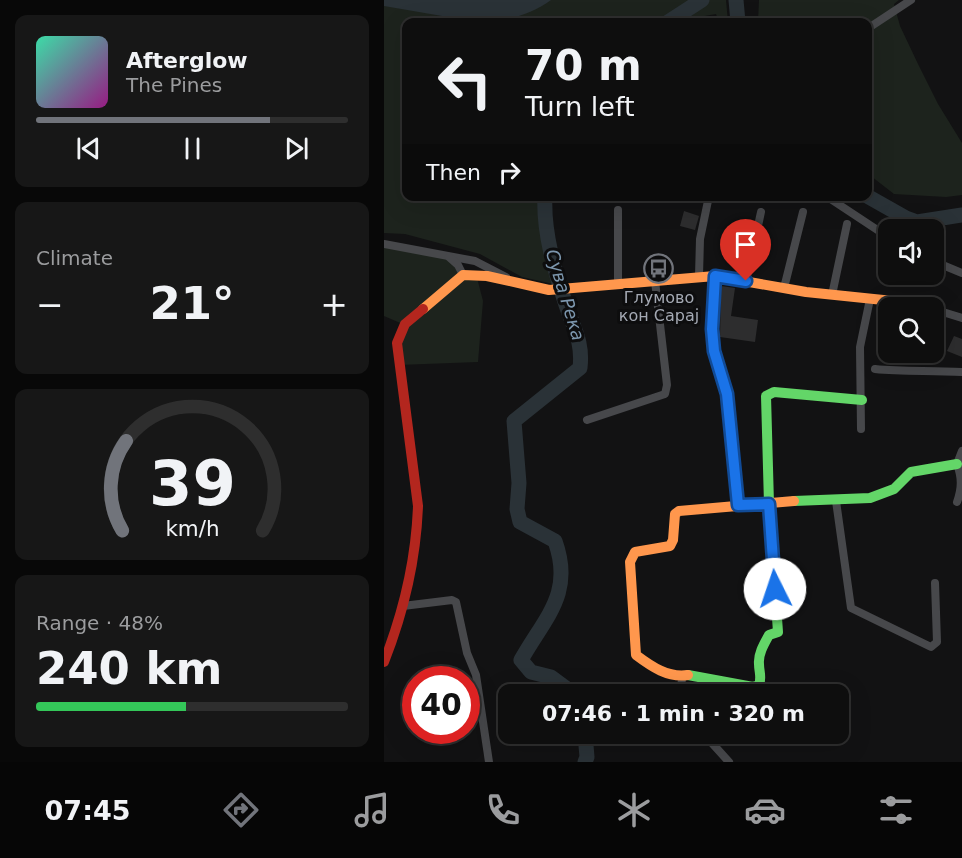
<!DOCTYPE html>
<html lang="en">
<head>
<meta charset="utf-8">
<style>
  body { margin:0; font-family:"DejaVu Sans",sans-serif; background:#171717; color:#f1f3f6; height:100vh; display:flex; flex-direction:column; font-size:22px; white-space:nowrap }
  * { box-sizing:border-box; margin:0 }
  p { font-size:20px; color:#9b9c9e }
  .icon { flex:none; width:33px; height:33px; fill:none; stroke:currentColor; stroke-width:2; stroke-linecap:round; stroke-linejoin:round }
  .map { position:relative; flex:1; overflow:hidden }
  .side { display:flex; flex-direction:column; gap:15px; padding:15px; background:#080808; width:384px }
  .side>* { flex:none }
  .banner { position:absolute; left:18px; top:18px; width:470px; height:183px; border-radius:12px; box-shadow:0 6px 24px #0002,0 0 0 2px #2e2e2e; background:#0e0e0e; color:#f1f3f6; overflow:hidden }
  .controls { position:absolute; left:494px; top:219px; display:grid; gap:12px }
  .controls a { display:grid; place-items:center; width:66px; height:66px; border-radius:12px; background:#0e0e0e; box-shadow:0 6px 24px #0002,0 0 0 2px #2e2e2e; font-size:30px }
  .speed { position:absolute; left:18px; top:666px; display:flex; gap:12px; font-size:30px; font-weight:700; text-align:center }
  .speed>* { display:grid; place-content:center; width:78px; height:78px; border-radius:50%; background:#0e0e0e; box-shadow:0 6px 24px #0002,0 0 0 2px #2e2e2e; line-height:1 }
  .speed .limit { border:9px solid #d22; background:#fff; color:#111 }
  .pin { position:absolute; display:grid; place-items:center; width:51px; height:51px; color:#fff; margin:-62px -26px; border-radius:50% 50% 50% 0; rotate:-45deg; box-shadow:0 0 6px #0007 }
  .pin .icon { rotate:45deg }
  .me { position:absolute; width:66px; margin:-33px; rotate:356deg; stroke-linejoin:round; filter:drop-shadow(0 0 4px #0008) }
  .turn { display:flex; align-items:center; gap:21px; height:126px; padding:0 24px; font-size:27px }
  .turn .icon { width:78px; height:78px; stroke-width:2.5 }
  .turn b { display:block; font-size:42px; line-height:51px }
  .then { display:flex; align-items:center; height:57px; padding:0 24px; background:#0003; gap:12px; font-size:22px }
  .big { font-size:45px; font-weight:700; line-height:1.1 }
  .side .card { flex:1; display:flex; flex-direction:column; justify-content:center; gap:9px; min-width:0; padding:0 21px; border-radius:12px; background:#171717 }
  .side .dial { align-items:center; gap:0 }
  .dial svg { height:156px; overflow:visible; fill:none; stroke:#2e2e2e; stroke-width:7; stroke-linecap:round; text-anchor:middle }
  .dial text { fill:#f1f3f6; stroke:none }
  .song { display:flex; align-items:center; gap:18px }
  .cover { width:72px; height:72px; border-radius:9px; background:linear-gradient(135deg,hsl(160 70% 55%),hsl(310 70% 35%)) }
  .played { height:6px; border-radius:3px; background:linear-gradient(90deg,#71747b 75%,#2e2e2e 75%) }
  .keys { display:flex; justify-content:space-around; direction:ltr }
  .heat { display:flex; justify-content:space-between; align-items:center; font-size:33px; direction:ltr }
  .charge { height:9px; border-radius:4px; background:linear-gradient(90deg,#34c759 48%,#2e2e2e 0) }
  .trip { position:absolute; left:114px; top:684px; width:351px; height:60px; border-radius:12px; background:#0e0e0e; box-shadow:0 6px 24px #0002,0 0 0 2px #2e2e2e; font-weight:700; line-height:60px; text-align:center }
  .tabs { display:flex; height:96px; justify-content:space-around; align-items:center; background:#060606; color:#9b9c9e }
  .tabs .icon { width:42px; height:42px }
  .tabs .on { color:#71747b }
  .tabs b { font-size:27px; color:#f1f3f6 }
  main { display:flex; flex:1; min-height:0 }
  .map>svg:first-child { display:block }
</style>
</head>
<body>
<main>
<section class="side">
<div class="card">
<div class="song"><i class="cover"></i><div><b>Afterglow</b><p>The Pines</p></div></div>
<div class="played"></div>
<div class="keys"><svg class="icon" aria-label="previous" viewBox="0 0 24 24"><path d="M18 5L8 12l10 7zM5 5v14"/></svg><svg class="icon" aria-label="pause" viewBox="0 0 24 24"><path d="M8 5v14M16 5v14"/></svg><svg class="icon" aria-label="next" viewBox="0 0 24 24"><path d="M6 5l10 7-10 7zM19 5v14"/></svg></div>
</div>
<div class="card"><p>Climate</p>
<div class="heat"><a>−</a><b class="big">21°</b><a>+</a></div>
</div>
<div class="card dial"><svg viewBox="0 0 100 80">
<path d="M14 69A42 42 0 1 1 86 69"/>
<path d="M14 69A42 42 0 0 1 16 23" stroke="#71747b"/>
<text x="50" y="56" font-size="32" font-weight="700">39</text>
<text x="50" y="72" font-size="11">km/h</text>
</svg></div>
<div class="card"><p>Range · 48%</p><b class="big">240 km</b><div class="charge"></div></div>
</section>
<div class="map">
<svg width="578" height="762" viewBox="0 0 578 762">
  <rect width="100%" height="100%" fill="#121213"/>
  <g fill="#1d231d">
    <path d="M0,0H342L344,22H335L332,14L286,22H22V196L164,197L174,285L138,277L96,254L21,234L0,233Z"/>
    <path d="M375,0H515L510,4L516,26L534,64L554,104L578,143V195L562,197L510,194L483,173V22H374Z"/>
    <path d="M0,244L61,255L79,275L92,274L99,301L94,362L14,365L21,325L0,316Z"/>
  </g>
  <path fill="#2a3237" d="M0,0H167C147,15 118,23 93,22L0,6Z"/>
  <g fill="none" stroke-linecap="round" stroke-linejoin="round">
    <g stroke="#2a3237" stroke-width="15">
      <path d="M352,0L354,22"/>
      <path d="M284,22L318,0"/>
      <path d="M161,196C159,233 171,271 182,305C190,329 199,342 196,368L130,421L135,483L133,509L136,522L171,541C190,594 161,617 137,660L147,672L167,677L190,694"/>
      <path d="M483,196L522,218L533,222L578,215"/>
      <path d="M201,762L203,757L201,734"/>
    </g>
  </g>
  <g fill="#2d2d2e">
    <path d="M300,211L315,216L311,230L296,226Z"/>
    <path d="M337,286L351,288L347,316L374,320L371,342L336,337Z"/>
    <path d="M570,336L578,339V357L563,351Z"/>
  </g>
  <g fill="none" stroke-linecap="round" stroke-linejoin="round">
    <g stroke="#47484b" stroke-width="8">
      <path d="M483,29L527,0"/>
      <path d="M442,196L504,237"/>
      <path d="M234,210V284"/>
      <path d="M0,244L91,261L122,277"/>
      <path d="M65,257L74,265L79,275"/>
      <path d="M549,261L578,273"/>
      <path d="M315,276L316,239L325,196"/>
      <path d="M331,276L328,329L330,351L343,394L354,505"/>
      <path d="M362,281L377,212"/>
      <path d="M400,288L419,212"/>
      <path d="M448,295L463,224"/>
      <path d="M549,309L578,318"/>
      <path d="M491,369C520,372 548,370 578,372"/>
      <path d="M203,420L281,394L283,385L271,281"/>
      <path d="M477,429L476,347L486,299"/>
      <path d="M452,501L467,608L547,647L553,642L551,583"/>
      <path d="M573,502C578,488 578,478 573,464L578,451"/>
      <path d="M19,606L68,600L72,602L83,653L92,675L105,762"/>
      <path d="M297,694L298,676"/>
      <path d="M315,734L327,742L345,762"/>
    </g>
    <g stroke="#63d668" stroke-width="10">
      <path d="M410,501L486,498L510,489L527,472L573,464"/>
      <path d="M304,675L369,687L375,685C378,677 375,672 375,664C374,654 380,644 385,635L394,632L385,504L382,396L390,392L478,400"/>
    </g>
    <g stroke="#ff974d" stroke-width="10">
      <path d="M39,309L79,275L103,276L165,290L331,276L422,292L509,301L545,308"/>
      <path d="M304,675C284,678 268,667 252,655L246,562L251,552L286,546L289,540L291,514L295,511L410,501"/>
    </g>
    <path stroke="#b3261e" stroke-width="10" d="M0,662C20,611 32,561 34,506L13,343L21,324L39,309"/>
  </g>
  <g fill="none" stroke-linecap="round" stroke-linejoin="round">
    <defs>
      <path id="route" d="M362,281L331,276L328,329L330,351L343,394L354,505L385,504L391,589"/>
    </defs>
    <use href="#route" stroke="#114b97" stroke-width="15"/>
    <use href="#route" stroke="#1a73e8" stroke-width="10"/>
  </g>
  <defs>
    <symbol id="bus-ring" viewBox="-11 -11 22 22"><circle r="9.5" fill="#0d0d0e" stroke="#71747b" stroke-width="1.5"/><path d="M-5-6H5V4H4V6H2V4H-2V6H-4V4H-5ZM-3.5-4V0h7V-4ZM-3.5 1.2v1.5H-2V1.2ZM2 1.2v1.5H3.5V1.2Z" fill="#71747b"/></symbol>
  </defs>
  <g fill-rule="evenodd">
    <use href="#bus-ring" x="258" y="252" width="33" height="33"/>
  </g>
  <g text-anchor="middle" stroke-width="6" stroke-linejoin="round" paint-order="stroke">
    <g font-size="16" fill="#a4a9b3" stroke="#0d0d0e">
      <text x="275" y="303">Глумово<tspan x="275" dy="18">кон Сарај</tspan></text>
    </g>
    <g font-size="18" font-style="italic" fill="#7c96ad" stroke="#0d0d0e">
      <text transform="translate(181 295) rotate(73)" y="6">Сува Река</text>
    </g>
  </g>
</svg>
<div class="controls">
<a><svg class="icon" aria-label="sound" viewBox="0 0 24 24"><path d="M4 9h4l5-4v14l-5-4H4zM17 9q2 3 0 6"/></svg></a>
<a><svg class="icon" aria-label="search" viewBox="0 0 24 24"><circle cx="10" cy="10" r="6"/><path d="M15 15l6 6"/></svg></a>
</div>
<div class="speed"><div class="limit">40</div></div>
<div class="pin" style="left:362px;top:281px;background:#d93025"><svg class="icon" aria-label="arrive" viewBox="0 0 24 24"><path d="M6 21V4h12l-3 4 3 4H6"/></svg></div>
<svg class="me" style="left:391px;top:589px" viewBox="-20 -20 40 40"><circle r="19" fill="#fff"/><path d="M0-13L10 11 0 6-10 11z" fill="#1a73e8"/></svg>
<div class="trip">07:46 · 1 min · 320 m</div>
<div class="banner">
<div class="turn"><svg class="icon" aria-label="left" viewBox="0 0 24 24"><path d="M17 20v-9H6M10 6l-5 5 5 5"/></svg><div><b>70 m</b>Turn left</div></div>
<div class="then">Then<svg class="icon" aria-label="right" viewBox="0 0 24 24"><path d="M7 20v-9h11M14 6l5 5-5 5"/></svg></div>
</div>
</div>
</main>
<nav class="tabs">
<b>07:45</b>
<svg class="icon on" aria-label="directions" viewBox="0 0 24 24"><path d="M12 3l9 9-9 9-9-9zM9 14v-3h6M13 9l2 2-2 2"/></svg>
<svg class="icon" aria-label="music" viewBox="0 0 24 24"><path d="M9 18V5l10-2v13"/><circle cx="6" cy="18" r="3"/><circle cx="16" cy="16" r="3"/></svg>
<svg class="icon" aria-label="phone" viewBox="0 0 24 24"><path d="M5 4h4l2 5-3 2q2 4 5 5l2-3 5 2v4C11 20 4 13 5 4z"/></svg>
<svg class="icon" aria-label="climate" viewBox="0 0 24 24"><path d="M12 3v18M4 7l16 10M4 17L20 7"/></svg>
<svg class="icon" aria-label="car" viewBox="0 0 24 24"><path d="M5 17H2v-5l4-1 3-4h7l3 4 3 1v5h-3M9 17h6M6 11h13"/><circle cx="7" cy="17" r="2"/><circle cx="17" cy="17" r="2"/></svg>
<svg class="icon" aria-label="filters" viewBox="0 0 24 24"><path d="M4 7h16M4 17h16"/><circle cx="9" cy="7" r="2"/><circle cx="15" cy="17" r="2"/></svg>
</nav>
</body>
</html>
